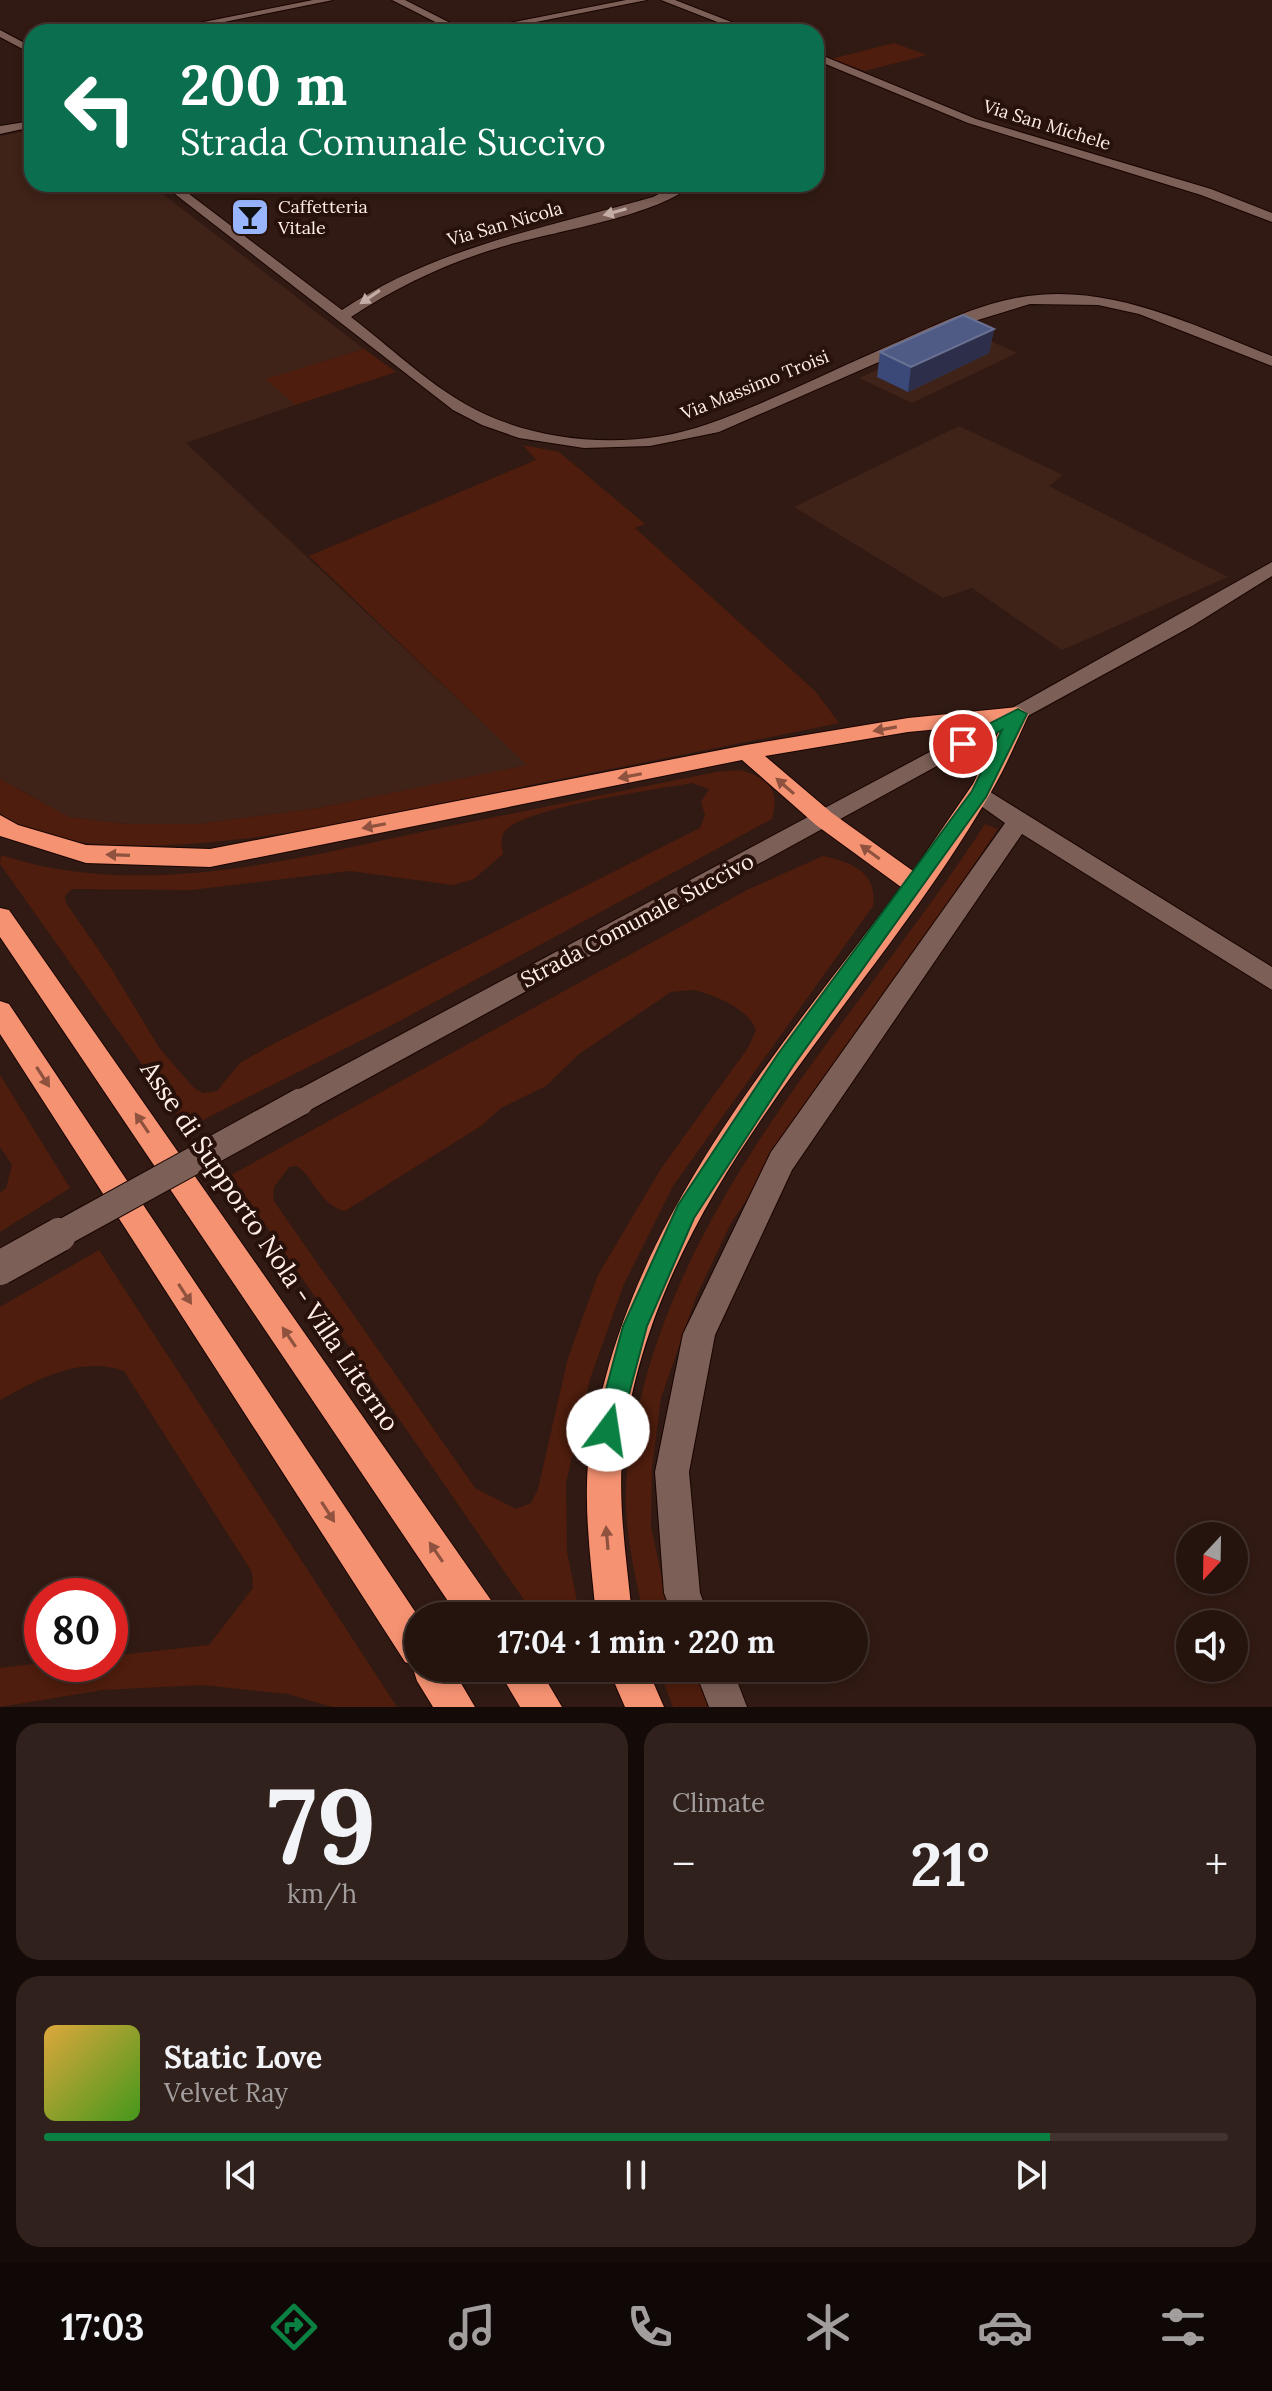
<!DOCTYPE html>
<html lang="en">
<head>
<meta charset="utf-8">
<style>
  body { margin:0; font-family:Lora,serif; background:#31211c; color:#f1f3f6; height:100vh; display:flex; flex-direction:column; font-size:30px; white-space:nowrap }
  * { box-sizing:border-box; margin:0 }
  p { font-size:26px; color:#a39e9e }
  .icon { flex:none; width:44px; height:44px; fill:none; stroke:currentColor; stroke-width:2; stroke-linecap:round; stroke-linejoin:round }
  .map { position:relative; height:1707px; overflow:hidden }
  .sheet { display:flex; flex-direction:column; gap:16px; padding:16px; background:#140b08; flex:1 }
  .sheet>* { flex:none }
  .hud { position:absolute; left:24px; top:24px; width:800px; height:168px; border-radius:24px; box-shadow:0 4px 12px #0003,0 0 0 2px #42332e; background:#0b6e4f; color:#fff; overflow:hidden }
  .needle { width:52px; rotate:202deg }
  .buttons { position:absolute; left:1176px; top:1522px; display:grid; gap:16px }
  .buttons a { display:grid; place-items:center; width:72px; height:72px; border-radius:50%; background:#25140e; box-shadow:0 4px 12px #0003,0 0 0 2px #42332e; font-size:40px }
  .speed { position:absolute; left:24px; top:1578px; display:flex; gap:16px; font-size:40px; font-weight:700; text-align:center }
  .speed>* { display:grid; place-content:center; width:104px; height:104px; border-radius:50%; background:#25140e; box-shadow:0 4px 12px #0003,0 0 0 2px #42332e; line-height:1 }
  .speed .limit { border:12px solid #d22; background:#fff; color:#111 }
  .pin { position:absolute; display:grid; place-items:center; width:68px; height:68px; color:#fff; margin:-34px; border:4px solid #fff; border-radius:50%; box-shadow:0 2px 8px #0007 }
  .me { position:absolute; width:88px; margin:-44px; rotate:14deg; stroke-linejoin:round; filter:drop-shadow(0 0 6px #0008) }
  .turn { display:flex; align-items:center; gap:28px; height:168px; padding:0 24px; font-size:36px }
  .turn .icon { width:104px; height:104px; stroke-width:2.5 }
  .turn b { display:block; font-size:56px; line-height:68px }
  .big { font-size:60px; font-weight:700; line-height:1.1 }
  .sheet .widget { flex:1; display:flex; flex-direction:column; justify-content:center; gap:12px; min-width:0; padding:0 28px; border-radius:24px; background:#31211c }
  .sheet .dial { align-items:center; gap:0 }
  .dial b { font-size:104px; line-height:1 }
  .song { display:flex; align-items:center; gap:24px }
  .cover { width:96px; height:96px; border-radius:12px; background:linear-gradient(135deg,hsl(40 70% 55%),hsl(100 70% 35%)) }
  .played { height:8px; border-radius:4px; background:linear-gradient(90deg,#0b8043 85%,#42332e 85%) }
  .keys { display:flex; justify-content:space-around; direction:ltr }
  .heat { display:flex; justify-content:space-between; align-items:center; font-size:44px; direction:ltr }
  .sheet .tiles { flex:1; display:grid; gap:16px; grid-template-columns:1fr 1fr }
  .widget:last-child { grid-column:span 2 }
  .trip { position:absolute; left:404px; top:1602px; width:464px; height:80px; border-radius:40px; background:#25140e; box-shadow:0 4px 12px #0003,0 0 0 2px #42332e; font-weight:700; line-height:80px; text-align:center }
  .menu { display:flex; height:128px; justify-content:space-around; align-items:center; background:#0f0806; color:#a39e9e }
  .menu .icon { width:56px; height:56px }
  .menu .active { color:#0b8043 }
  .menu b { font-size:36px; color:#f1f3f6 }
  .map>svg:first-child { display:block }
</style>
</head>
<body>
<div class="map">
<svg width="1272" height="1707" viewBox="0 0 1272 1707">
  <rect width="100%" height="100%" fill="#311a13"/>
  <g fill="#3f2218">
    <path d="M32,130V184H150L364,349L267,379L295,405L186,443L528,765L319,808L198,824H127L69,817L0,779V136Z"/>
    <path d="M965,329L1017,353L912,403L859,378Z"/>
    <path d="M959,426L1063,475L1049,486L1228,577L1062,650L972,588L943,598L794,507Z"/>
  </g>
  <g fill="#4e1d0d" fill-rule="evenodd">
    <path d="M894,43L927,55L865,71L831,59Z"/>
    <path d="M364,349L396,372L295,405L266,379Z"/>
    <path d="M523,445L559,452L645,524L635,528L815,691L839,723C737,744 636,764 535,784C420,808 94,891 0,813V779L69,817L127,824H198L319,808L527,765L309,556L536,460Z"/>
    <path d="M741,770C769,779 780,789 772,819L394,1024L187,1128L0,864L1,855C139,901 294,859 431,830C526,811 621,791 716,772ZM692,783L709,789L701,802L705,815L700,828L273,1044L240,1063L217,1091L203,1093L194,1088L160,1049L109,965L66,903L65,896L72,889L191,890L350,871L453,885L474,879L503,854C502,846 499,837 506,830C528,807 654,790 692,783Z"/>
    <path d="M985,824L998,829L731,1223L696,1297L661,1398L652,1467L651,1526L670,1616H644C636,1581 628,1545 626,1509C624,1474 632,1435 640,1401C693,1178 864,1011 985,824Z"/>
    <path d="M823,856C851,862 878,872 873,906L673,1186L624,1284L590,1379L566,1483L567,1552L580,1616H535L231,1175L747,890ZM693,990C715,995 748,1008 756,1030L748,1048L662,1167L598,1275L568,1358L538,1489L531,1503L516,1509L475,1488L273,1200L274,1187L289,1167L297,1166C317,1181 319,1204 345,1211L481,1126L501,1108L546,1086L579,1054L671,992Z"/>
    <path d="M0,1075L70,1188L0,1232V1193L6,1188L12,1165L0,1147Z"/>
    <path d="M99,1250L397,1707H332L288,1694L202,1685L103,1690L0,1707V1668L42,1663L110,1664V1656L209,1645L253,1588L252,1572L124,1371C81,1355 36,1380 0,1400V1307Z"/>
    <path d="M658,1668H693L710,1707H673Z"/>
  </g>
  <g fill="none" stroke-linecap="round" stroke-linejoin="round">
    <defs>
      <g id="street">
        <path d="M313,0H333L175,32H154Z"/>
        <path d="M392,0H405L468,32H455Z"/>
        <path d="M661,0H675L757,32H743Z"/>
        <path d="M0,30L32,47V54L0,37Z"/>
        <path d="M816,53L976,119L1211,189L1272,213V222L1201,195L968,123L816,60Z"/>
        <path d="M162,184H176L342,310C436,247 546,228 653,197L678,184H693C659,216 550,232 501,247C447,263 398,286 351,317C389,346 426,382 467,405C536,444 633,451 708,424C765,404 820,376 875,352C923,332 975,303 1028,296C1113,284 1195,326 1272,356V366L1139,314L1098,305L1030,304L968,323L719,432L650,446L584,448L519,438L482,425L453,410Z"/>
        <path d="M1272,562V576L1192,626L310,1110L300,1114L290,1110L286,1102L290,1094L1010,709Z"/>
        <path d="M979,785L1272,967V990L1022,834L792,1170L715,1335L689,1472L700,1593L709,1616H673L664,1593L655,1472L683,1334L771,1152L1005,823L971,799L968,793L971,787Z"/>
        <path d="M694,1668H732L747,1707H709Z"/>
      </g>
      <g id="secondary">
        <path d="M626,0H647L485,32H464Z"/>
        <path d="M32,121V127L0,134V126Z"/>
      </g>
      <g id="highway">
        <path d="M1018,707L1029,714C1018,738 1008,762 995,785C872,1004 655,1184 623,1447C617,1503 627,1561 632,1616H596C591,1562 583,1507 589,1453C591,1427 599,1402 606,1376C656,1190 787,1039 901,887L816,825L742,760L210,867L86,863L0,836V815L18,825L86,845L210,849L746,745L908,718ZM1003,723L973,784L913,871L832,813L765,756L908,732Z"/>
        <path d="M0,908L9,910L493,1603L498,1616H458L0,937Z"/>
        <path d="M0,1001L9,1004L418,1616V1668H452L475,1707H433L417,1681L412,1665L405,1662L0,1034Z"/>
        <path d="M497,1668H539L562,1707H520Z"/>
        <path d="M608,1668H647L664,1707H625Z"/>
      </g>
    </defs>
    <use href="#street" stroke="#180401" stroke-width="2"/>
    <use href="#secondary" stroke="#180401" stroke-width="2"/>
    <use href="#highway" stroke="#180401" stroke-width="2"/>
    <use href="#street" fill="#7c5f56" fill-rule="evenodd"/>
    <use href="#secondary" fill="#7c5f56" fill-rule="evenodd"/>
    <use href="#highway" fill="#f59272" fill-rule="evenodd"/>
    <defs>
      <path id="street-bridge-far1" d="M55,1237L300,1102"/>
      <path id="street-bridge" d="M0,1268L59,1235"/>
    </defs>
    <use href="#street-bridge-far1" stroke="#180401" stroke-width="29" stroke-linecap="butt"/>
    <use href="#street-bridge" stroke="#180401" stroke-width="36" stroke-linecap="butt"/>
    <use href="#street-bridge-far1" stroke="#7c5f56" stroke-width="27"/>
    <use href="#street-bridge" stroke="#7c5f56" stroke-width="34"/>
  </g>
  <path fill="#3a4977" d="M994,329L989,353L908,392L877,377L880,352Z"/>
  <path fill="#2d2f4a" d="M994,329L989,353L908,392L911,367Z"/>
  <path fill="#4f5b84" stroke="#6a7293" stroke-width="2" d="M963,315L994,329L911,367L880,352Z"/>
  <defs><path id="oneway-solid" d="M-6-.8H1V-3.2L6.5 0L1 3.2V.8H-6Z" transform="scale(2)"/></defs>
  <g fill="#c4ada6">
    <use href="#oneway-solid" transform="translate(615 212) rotate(164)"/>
    <use href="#oneway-solid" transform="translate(370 297) rotate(146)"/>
  </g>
  <g fill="#8e523e">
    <use href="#oneway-solid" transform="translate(885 729) rotate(170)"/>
    <use href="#oneway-solid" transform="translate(630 776) rotate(169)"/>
    <use href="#oneway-solid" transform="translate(785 786) rotate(-139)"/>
    <use href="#oneway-solid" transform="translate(374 826) rotate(169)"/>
    <use href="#oneway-solid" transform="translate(870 852) rotate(-144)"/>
    <use href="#oneway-solid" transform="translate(118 855) rotate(-178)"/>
    <use href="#oneway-solid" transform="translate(43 1077) rotate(57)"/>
    <use href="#oneway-solid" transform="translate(142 1123) rotate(-124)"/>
    <use href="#oneway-solid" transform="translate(185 1294) rotate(57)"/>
    <use href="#oneway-solid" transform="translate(289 1337) rotate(-124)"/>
    <use href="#oneway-solid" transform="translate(328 1512) rotate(57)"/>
    <use href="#oneway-solid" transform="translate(607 1538) rotate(-95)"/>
    <use href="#oneway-solid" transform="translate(436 1552) rotate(-124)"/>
  </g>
  <path fill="#0b8043" stroke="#07532c" stroke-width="2" d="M1018,709L1027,714L986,797L793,1066L694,1218L647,1326L617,1439L608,1443L599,1439L595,1430L623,1326L678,1205L778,1054L972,791L1002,730L963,750L957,748V740Z"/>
  <defs>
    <symbol id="bar-square" viewBox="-11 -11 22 22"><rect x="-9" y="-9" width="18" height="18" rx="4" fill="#98b5fd" stroke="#27110a"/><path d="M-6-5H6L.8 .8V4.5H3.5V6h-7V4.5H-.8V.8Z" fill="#111"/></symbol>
  </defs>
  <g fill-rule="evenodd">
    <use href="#bar-square" x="228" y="195" width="44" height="44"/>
  </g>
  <g text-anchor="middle" stroke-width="8" stroke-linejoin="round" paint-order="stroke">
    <g font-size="18" fill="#feede8" stroke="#27110a">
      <text transform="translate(1047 125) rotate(17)" y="6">Via San Michele</text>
      <text transform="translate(505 224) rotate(-16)" y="6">Via San Nicola</text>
      <text transform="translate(755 385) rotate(-22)" y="6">Via Massimo Troisi</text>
    </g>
    <g font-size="18" fill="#feede8" stroke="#27110a" text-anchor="start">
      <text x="278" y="213">Caffetteria<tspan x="278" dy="21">Vitale</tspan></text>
    </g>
    <g font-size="22" fill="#feede8" stroke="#27110a">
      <text transform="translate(637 920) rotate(-28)" y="8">Strada Comunale Succivo</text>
    </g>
    <g font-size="26" fill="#feede8" stroke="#27110a">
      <text transform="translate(270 1246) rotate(56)" y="9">Asse di Supporto Nola - Villa Literno</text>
    </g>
  </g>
</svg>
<div class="buttons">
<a><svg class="needle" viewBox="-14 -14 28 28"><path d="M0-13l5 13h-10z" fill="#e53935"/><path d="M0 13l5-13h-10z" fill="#a39e9e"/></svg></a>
<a><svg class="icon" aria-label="sound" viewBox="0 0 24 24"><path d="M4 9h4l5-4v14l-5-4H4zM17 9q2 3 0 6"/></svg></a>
</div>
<div class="speed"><div class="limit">80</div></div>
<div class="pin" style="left:963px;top:744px;background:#d93025"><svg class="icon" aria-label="arrive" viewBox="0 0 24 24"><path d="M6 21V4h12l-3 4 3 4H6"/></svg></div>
<svg class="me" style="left:608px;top:1430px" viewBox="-20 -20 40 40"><circle r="19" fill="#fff"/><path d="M0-13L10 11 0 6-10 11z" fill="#0b8043"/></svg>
<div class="trip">17:04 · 1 min · 220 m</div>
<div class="hud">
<div class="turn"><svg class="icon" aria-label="left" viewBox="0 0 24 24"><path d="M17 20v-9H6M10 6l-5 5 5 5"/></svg><div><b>200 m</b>Strada Comunale Succivo</div></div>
</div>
</div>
<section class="sheet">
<div class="tiles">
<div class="widget dial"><b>79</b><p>km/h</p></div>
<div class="widget"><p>Climate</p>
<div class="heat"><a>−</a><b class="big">21°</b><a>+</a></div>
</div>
<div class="widget">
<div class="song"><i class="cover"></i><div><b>Static Love</b><p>Velvet Ray</p></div></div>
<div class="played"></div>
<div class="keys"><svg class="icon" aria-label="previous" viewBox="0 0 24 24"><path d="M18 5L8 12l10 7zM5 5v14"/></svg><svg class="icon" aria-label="pause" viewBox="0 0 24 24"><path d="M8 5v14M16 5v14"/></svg><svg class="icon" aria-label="next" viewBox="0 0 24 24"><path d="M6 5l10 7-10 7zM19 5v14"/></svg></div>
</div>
</div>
</section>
<nav class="menu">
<b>17:03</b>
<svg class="icon active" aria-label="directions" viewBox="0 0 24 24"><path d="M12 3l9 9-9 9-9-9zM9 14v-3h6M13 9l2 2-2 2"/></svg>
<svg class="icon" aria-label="music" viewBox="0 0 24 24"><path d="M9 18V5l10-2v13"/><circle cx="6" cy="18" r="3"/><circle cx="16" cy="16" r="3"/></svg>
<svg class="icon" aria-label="phone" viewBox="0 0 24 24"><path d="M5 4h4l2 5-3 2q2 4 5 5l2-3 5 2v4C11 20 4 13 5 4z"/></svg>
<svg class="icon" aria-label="climate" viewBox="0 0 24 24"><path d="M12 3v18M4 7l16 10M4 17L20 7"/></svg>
<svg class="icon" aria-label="car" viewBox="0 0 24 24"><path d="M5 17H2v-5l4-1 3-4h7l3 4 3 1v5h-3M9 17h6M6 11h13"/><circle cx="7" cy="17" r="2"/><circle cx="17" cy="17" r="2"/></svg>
<svg class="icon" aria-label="filters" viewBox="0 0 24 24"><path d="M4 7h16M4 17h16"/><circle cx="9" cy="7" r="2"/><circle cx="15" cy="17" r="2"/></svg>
</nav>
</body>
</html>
